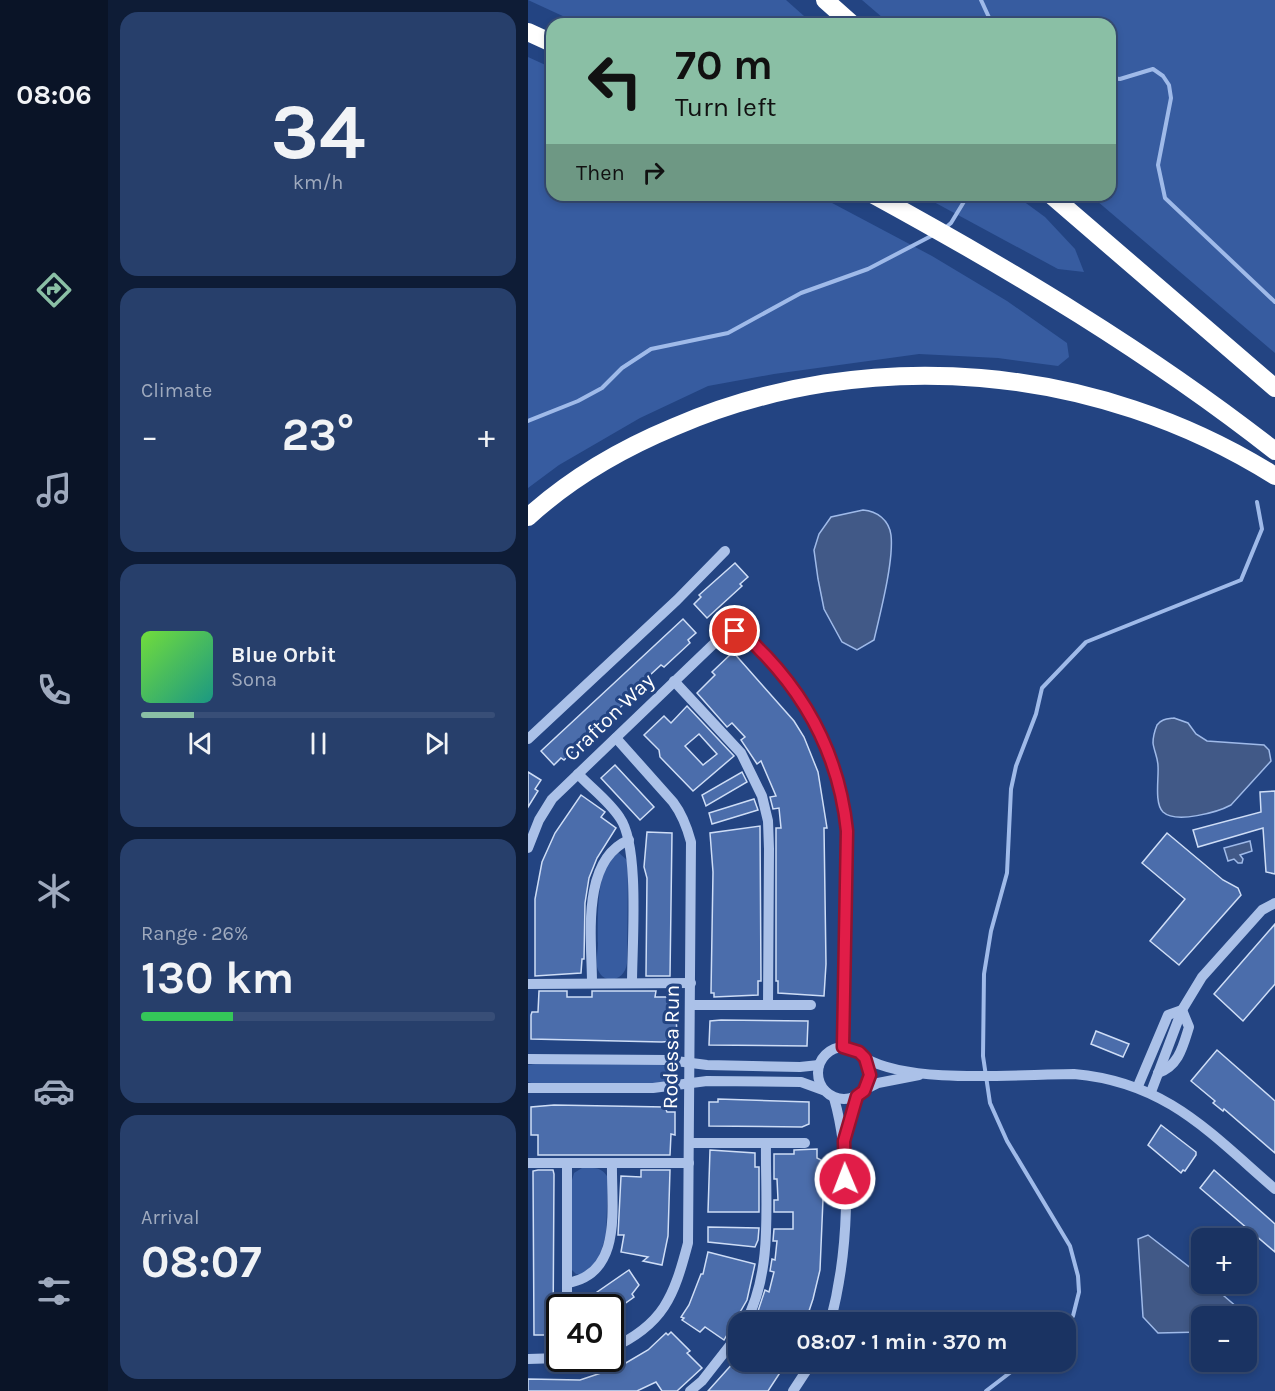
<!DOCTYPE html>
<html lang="en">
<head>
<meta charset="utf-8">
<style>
  body { margin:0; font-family:Karla,sans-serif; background:#273f6b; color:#f1f3f6; height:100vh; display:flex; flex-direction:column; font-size:22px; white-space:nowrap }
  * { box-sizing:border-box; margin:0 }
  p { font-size:20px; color:#9faabe }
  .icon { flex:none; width:33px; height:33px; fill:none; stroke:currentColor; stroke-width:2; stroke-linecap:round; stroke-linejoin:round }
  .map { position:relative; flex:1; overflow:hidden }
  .side { display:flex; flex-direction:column; gap:12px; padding:12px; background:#0e1c36; width:420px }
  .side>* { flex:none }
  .banner { position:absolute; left:18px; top:18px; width:570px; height:183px; border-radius:18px; box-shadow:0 3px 9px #0003,0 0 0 2px #384e77; background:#8abfa5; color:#111; overflow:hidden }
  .tools { position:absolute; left:663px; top:1228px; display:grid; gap:12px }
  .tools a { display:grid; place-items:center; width:66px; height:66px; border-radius:12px; background:#1a3362; box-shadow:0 3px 9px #0003,0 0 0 2px #384e77; font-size:30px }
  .speed { position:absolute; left:18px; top:1294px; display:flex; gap:12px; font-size:30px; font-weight:700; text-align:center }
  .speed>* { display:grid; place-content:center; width:78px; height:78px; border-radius:50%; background:#1a3362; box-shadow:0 3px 9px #0003,0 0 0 2px #384e77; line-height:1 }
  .speed .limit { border:3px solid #111; border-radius:9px; background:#fff; color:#111 }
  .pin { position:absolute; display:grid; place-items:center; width:51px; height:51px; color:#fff; margin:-26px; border:3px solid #fff; border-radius:50%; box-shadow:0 2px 6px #0007 }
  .me { position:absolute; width:66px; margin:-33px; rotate:359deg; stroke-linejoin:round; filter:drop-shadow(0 0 4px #0008) }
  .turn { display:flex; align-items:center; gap:21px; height:126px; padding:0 30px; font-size:27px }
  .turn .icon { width:78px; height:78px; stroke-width:2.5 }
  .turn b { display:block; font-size:42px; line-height:51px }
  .then { display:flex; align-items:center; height:57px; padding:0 30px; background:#0003; gap:12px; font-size:22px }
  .big { font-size:45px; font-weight:700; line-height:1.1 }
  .side .tile { flex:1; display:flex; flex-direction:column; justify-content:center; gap:9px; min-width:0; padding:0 21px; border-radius:18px; background:#273f6b }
  .side .dial { align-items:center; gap:0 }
  .dial b { font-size:78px; line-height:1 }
  .song { display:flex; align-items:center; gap:18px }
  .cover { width:72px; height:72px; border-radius:9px; background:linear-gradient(135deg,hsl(100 70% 55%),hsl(170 70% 35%)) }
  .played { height:6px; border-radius:3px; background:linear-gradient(90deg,#8abfa5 15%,#384e77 15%) }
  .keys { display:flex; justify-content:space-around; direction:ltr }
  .heat { display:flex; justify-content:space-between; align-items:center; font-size:33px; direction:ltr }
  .charge { height:9px; border-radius:4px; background:linear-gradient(90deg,#34c759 26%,#384e77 0) }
  .trip { position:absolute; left:200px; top:1312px; width:348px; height:60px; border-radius:18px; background:#1a3362; box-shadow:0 3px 9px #0003,0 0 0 2px #384e77; font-weight:700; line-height:60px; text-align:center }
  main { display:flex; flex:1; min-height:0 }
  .dock { display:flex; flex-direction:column; width:108px; justify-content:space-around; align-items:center; background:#0a1427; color:#9faabe }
  .dock .icon { width:42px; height:42px }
  .dock .current { color:#8abfa5 }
  .dock b { font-size:27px; color:#f1f3f6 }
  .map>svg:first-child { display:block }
</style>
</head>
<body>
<main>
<nav class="dock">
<b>08:06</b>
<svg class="icon current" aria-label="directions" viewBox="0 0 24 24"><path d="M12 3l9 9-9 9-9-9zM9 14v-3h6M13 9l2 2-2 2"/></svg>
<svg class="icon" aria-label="music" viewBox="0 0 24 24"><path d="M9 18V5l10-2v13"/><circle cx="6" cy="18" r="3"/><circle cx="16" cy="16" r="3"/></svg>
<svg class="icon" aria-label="phone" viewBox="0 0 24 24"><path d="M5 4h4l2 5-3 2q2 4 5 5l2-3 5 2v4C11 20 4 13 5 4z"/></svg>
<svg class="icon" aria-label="climate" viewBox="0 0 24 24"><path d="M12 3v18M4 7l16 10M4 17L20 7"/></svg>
<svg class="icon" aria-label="car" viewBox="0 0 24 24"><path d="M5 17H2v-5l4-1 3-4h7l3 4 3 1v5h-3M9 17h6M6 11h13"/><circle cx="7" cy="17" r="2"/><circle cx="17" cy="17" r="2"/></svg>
<svg class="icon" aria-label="filters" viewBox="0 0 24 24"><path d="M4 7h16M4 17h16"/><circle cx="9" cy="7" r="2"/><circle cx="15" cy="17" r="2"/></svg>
</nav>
<section class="side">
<div class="tile dial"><b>34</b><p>km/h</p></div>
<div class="tile"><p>Climate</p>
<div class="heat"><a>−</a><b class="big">23°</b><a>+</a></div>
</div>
<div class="tile">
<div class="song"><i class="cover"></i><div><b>Blue Orbit</b><p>Sona</p></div></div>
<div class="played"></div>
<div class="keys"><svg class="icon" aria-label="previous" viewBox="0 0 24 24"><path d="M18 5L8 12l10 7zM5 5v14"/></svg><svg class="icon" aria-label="pause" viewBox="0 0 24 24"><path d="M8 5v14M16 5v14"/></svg><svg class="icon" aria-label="next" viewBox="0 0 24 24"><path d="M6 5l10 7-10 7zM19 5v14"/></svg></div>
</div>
<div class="tile"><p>Range · 26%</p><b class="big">130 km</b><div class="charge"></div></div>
<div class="tile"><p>Arrival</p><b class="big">08:07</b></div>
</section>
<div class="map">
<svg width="747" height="1391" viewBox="0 0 747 1391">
  <rect width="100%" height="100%" fill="#234482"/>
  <g fill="#375ca0">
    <path d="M0,0H258L285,24H52Z"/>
    <path d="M334,0H747V353L562,195H582V24H362Z"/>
    <path d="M0,57L24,68V195H289L404,256L479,301L539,343L541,357L530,366L470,358L391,354L246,374L180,386L112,418L31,465L0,488Z"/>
    <path d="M393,195H487L517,217L547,249L556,272L530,269Z"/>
    <path d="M91,853L100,861L99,963C97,982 74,986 69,967C68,960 70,950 70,943C70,922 67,862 91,853Z"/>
    <path d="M7,1064H130L151,1069V1079L130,1083L7,1084L0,1082V1065Z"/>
    <path d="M54,1168C66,1168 74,1166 80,1178L78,1235L69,1264L54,1275L48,1274L43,1269L44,1180L46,1173Z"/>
  </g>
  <g fill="#415987" stroke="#9fbae9" stroke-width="1.5">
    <path d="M335,510C349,511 361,520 363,535C366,561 352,614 346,640L329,650L314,642L296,609L290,579L286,550L291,534L303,517Z"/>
    <path d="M646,718L660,723L668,734L679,741L736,745L741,750L743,761L703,805C690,812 648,824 635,812C626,803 631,778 630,766C630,758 626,751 625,743C625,738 627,730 629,725C633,719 639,719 646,718Z"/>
    <path d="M722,841L724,851L712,855L715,859L714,863H710L706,859L700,861L696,848Z"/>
    <path d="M620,1235L673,1276L674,1284H682L717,1314L716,1317H674L673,1332L630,1333L615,1317L610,1239Z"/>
  </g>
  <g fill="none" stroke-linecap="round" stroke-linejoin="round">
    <g stroke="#9fbae9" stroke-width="4">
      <path d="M453,0L464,24"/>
      <path d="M582,78L592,79L625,69L635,76L641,85L643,98L630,165L637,198L747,302"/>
      <path d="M416,229L423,223L440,195"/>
      <path d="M0,421L50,401L74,388L94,368L123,349L200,333L273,293L340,269L407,234"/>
      <path d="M537,1324L545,1316L551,1292L550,1276L542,1246L479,1141L462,1103L455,1056L456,974L463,931L479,873L483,789L488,766L508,714L514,688L558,642L713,580L734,529L729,502"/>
      <path d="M458,1391L496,1362"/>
    </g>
  </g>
  <g fill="#4b6dab" stroke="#ceddf6" stroke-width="1.5" fill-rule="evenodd">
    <path d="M207,563L220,577L212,584L214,586L179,618L166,604L173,597L171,595Z"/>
    <path d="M155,619L168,633L160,640L162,643L136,667L133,665L110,686L112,689L85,714L83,711L75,718L60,733L62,735L36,760L33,758L26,765L13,751Z"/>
    <path d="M205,652L266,721L276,737L290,772L299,828H296L298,964L296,996L250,993V981H248V828H253L251,808L245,809L242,797L248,796L233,761L229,764L213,740L217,737L204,723L199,727L169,693L187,675L184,672Z"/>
    <path d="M159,706L206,756L165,791L132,757L131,750L116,735L136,716L143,723ZM171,734L189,754L175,765L157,746Z"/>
    <path d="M87,765L126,807L112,820L73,778Z"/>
    <path d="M0,772L13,780L7,789L10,791L0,807Z"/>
    <path d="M214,772L219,782L178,806L174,795Z"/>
    <path d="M747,791V874L738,872L735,828L670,847L665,830L733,812L732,792Z"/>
    <path d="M53,795L77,812L73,817L88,828L69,858L61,878L57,903L56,959H54L53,973L7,976V899L14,862L27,833Z"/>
    <path d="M226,799L230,810L184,824L181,813Z"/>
    <path d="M232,826L233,981H230V995L186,997V993H183L185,872L182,833Z"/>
    <path d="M119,832L144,833L142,976H118L119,878L116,867Z"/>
    <path d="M639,833L695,880L710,888L713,895L651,965L622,941L657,899L614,863Z"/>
    <path d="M747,924V984L715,1021L686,994Z"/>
    <path d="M11,991H39V997H64V991H128L127,997H140V1011L148,1013L149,1037H145V1041L134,1042L3,1039V1015L4,1012H10Z"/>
    <path d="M193,1020L280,1021L279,1046L181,1045L182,1021Z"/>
    <path d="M568,1031L601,1044L595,1057L563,1044Z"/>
    <path d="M689,1050L747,1101V1153L696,1109L695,1111L685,1103L687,1101L663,1081Z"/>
    <path d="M190,1099L281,1102V1124L274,1127L181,1126V1102H190Z"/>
    <path d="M26,1105L137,1107L139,1112H147V1135L143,1134L142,1155H10V1135H3V1107Z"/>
    <path d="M633,1125L668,1152V1155L657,1171L655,1170L653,1173L620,1145Z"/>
    <path d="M289,1149V1158L293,1160L295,1199L292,1270L285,1299L277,1323H229L232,1318L228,1317L237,1290L241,1292L246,1272L242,1271L244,1259L247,1260L249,1241H245L246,1229H265V1212H246V1200H250L249,1179H246V1154H266V1150Z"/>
    <path d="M182,1150L227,1153V1167H231V1212H180Z"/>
    <path d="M10,1170H25L26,1174L25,1335H6L5,1171Z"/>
    <path d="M113,1170H142L140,1236L134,1265L115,1261L120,1257L93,1252L96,1235H90L93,1176L113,1177Z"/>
    <path d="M686,1170L747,1224V1252L672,1188Z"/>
    <path d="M180,1227L231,1228L230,1240L227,1247L180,1242Z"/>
    <path d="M180,1252L227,1264L219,1300L196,1340L177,1327L172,1332L154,1320L156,1318L153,1317L161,1305L173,1274H175Z"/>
    <path d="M101,1270L111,1285L104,1294L106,1297L82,1314V1308H46Z"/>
    <path d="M143,1332L162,1351L159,1353L174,1368L149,1391H134L128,1382L109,1391H0V1379L52,1380L91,1367L120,1350L138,1333L140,1335Z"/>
    <path d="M206,1362H259L240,1391H180Z"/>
  </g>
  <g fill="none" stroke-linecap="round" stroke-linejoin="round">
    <g stroke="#abc1e8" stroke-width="10">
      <path d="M146,681L213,753L234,796L240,821L241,849L240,1005"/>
      <path d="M0,739L149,600L197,551"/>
      <path d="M50,774C63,788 81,801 92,818C112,847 104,945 104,983"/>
      <path d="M0,848L11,820L24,799L198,632L215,633C277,695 309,741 319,831L315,1047"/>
      <path d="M64,983C64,941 52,860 101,840"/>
      <path d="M0,984L163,983"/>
      <path d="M163,1005H283"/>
      <circle cx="316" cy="1073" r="26"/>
      <path d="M337,1058C383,1085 491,1074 546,1074C638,1082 681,1132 747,1189"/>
      <path d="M0,1059L140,1060L179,1065L272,1067L291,1065"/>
      <path d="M630,1073C651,1066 655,1046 661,1027L654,1010"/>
      <path d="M610,1086L640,1015L654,1010"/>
      <path d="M0,1088H125L179,1081L273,1082L295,1090"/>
      <path d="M336,1090L350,1083L391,1075"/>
      <path d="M623,1092L654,1010L674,977L734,910L747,903"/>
      <path d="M316,1141L329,1096"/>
      <path d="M161,1143H277"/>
      <path d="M0,1163H161"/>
      <path d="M39,1163V1308"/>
      <path d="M39,1283C96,1274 83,1206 84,1163"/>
      <path d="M217,1323C246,1271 237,1200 238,1143"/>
      <path d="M302,1323C320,1256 325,1165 306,1098"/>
      <path d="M82,1349C136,1325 146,1296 160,1243L163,842C159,827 154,814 145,802L88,738"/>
      <path d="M0,1359L32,1358"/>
      <path d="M162,1391L174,1381L210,1335"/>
      <path d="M265,1391L284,1362"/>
    </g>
    <g stroke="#fff" stroke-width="18">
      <path d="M297,0L324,24"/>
      <path d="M0,32L24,43"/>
      <path d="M346,195C485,271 622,353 747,451"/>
      <path d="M523,195L747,388"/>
      <path d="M0,517C43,478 93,449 146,427C340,343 569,364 747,476"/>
    </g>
  </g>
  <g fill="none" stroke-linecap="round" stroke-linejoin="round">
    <defs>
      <path id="route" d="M207,631C220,634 228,647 238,656C285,706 312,763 319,831L315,1047L331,1052L337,1058L342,1075L336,1091L329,1096L316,1141L317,1179"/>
    </defs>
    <use href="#route" stroke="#92132f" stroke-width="15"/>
    <use href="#route" stroke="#e11d48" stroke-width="10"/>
  </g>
  <g text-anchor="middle" stroke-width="6" stroke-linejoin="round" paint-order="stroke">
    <g font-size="21" fill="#fff" stroke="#234482">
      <text transform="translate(81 717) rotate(-44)" y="7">Crafton Way</text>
      <text transform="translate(143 1047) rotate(-89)" y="7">Rodessa Run</text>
    </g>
  </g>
</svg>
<div class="tools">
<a>+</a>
<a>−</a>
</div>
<div class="speed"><div class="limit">40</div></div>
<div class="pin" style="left:207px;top:631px;background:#d93025"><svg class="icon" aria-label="arrive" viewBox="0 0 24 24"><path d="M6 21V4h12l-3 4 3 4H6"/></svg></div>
<svg class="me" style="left:317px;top:1179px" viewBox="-20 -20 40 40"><circle r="17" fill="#e11d48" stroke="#fff" stroke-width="3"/><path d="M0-11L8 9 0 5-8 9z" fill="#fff"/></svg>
<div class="trip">08:07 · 1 min · 370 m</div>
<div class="banner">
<div class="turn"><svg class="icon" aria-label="left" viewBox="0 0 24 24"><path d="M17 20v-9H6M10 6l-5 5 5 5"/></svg><div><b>70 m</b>Turn left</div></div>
<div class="then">Then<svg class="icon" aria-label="right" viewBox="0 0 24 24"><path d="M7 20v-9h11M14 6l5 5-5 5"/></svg></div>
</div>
</div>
</main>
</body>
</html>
